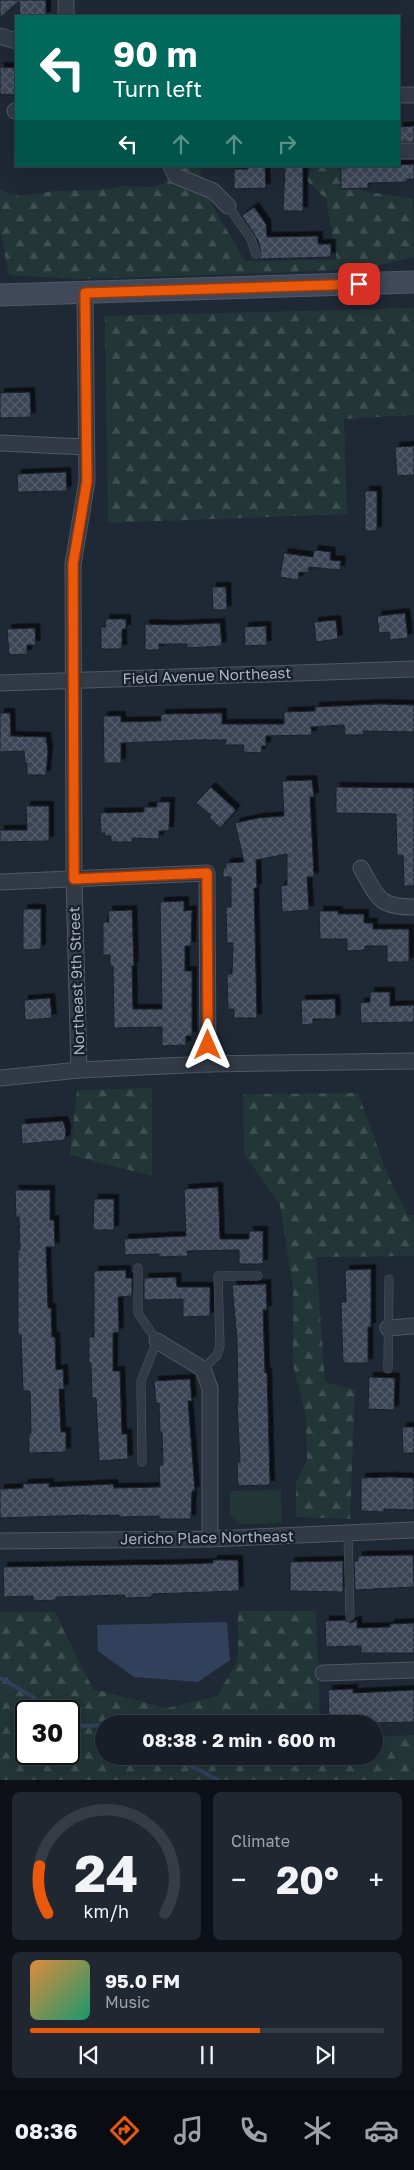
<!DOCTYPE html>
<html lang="en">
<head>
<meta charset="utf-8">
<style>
  body { margin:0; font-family:"Golos Text",sans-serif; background:#202730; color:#f1f3f6; height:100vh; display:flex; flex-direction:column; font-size:19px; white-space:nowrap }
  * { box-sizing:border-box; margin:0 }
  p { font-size:16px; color:#9ea2a8 }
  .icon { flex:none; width:28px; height:28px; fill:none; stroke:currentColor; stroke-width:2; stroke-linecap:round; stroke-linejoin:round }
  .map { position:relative; height:1780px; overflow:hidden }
  .sheet { display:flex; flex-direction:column; gap:12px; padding:12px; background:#0d1016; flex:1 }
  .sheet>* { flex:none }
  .hud { position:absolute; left:15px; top:15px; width:385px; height:152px; border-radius:0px; box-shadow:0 5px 20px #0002,0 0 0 1px #363c45; background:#00695c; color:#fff; overflow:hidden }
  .speed { position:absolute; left:15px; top:1700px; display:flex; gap:10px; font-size:25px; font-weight:700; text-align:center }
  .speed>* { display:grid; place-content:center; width:65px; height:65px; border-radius:50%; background:#171e28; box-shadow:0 5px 20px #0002,0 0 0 1px #363c45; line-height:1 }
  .speed .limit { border:2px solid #111; border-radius:8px; background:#fff; color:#111 }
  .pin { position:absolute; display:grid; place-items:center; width:42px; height:42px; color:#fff; margin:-21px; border-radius:10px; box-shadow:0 2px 8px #0006 }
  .me { position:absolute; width:55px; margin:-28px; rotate:0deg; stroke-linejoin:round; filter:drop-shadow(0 0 4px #0008) }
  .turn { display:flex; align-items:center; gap:18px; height:105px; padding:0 15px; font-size:22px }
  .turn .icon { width:65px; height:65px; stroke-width:2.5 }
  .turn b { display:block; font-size:35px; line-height:42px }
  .lanes { display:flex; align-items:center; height:48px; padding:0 15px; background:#0003; justify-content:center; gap:25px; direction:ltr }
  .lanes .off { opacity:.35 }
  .big { font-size:38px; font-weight:700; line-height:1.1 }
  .sheet .widget { flex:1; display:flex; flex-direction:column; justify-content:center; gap:8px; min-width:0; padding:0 18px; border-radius:8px; background:#202730 }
  .sheet .dial { align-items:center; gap:0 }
  .dial svg { height:130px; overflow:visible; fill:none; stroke:#363c45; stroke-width:7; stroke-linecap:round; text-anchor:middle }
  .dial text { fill:#f1f3f6; stroke:none }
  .song { display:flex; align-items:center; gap:15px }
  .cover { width:60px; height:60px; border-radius:8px; background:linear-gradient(135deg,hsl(30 70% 55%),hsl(160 70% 35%)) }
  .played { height:5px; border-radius:2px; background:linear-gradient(90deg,#ea580c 65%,#363c45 65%) }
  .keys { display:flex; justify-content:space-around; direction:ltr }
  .heat { display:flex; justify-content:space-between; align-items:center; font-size:28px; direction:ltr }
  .sheet .tiles { flex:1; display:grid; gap:12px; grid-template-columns:1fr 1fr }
  .widget:last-child { grid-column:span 2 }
  .trip { position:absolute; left:95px; top:1715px; width:288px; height:50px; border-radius:25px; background:#171e28; box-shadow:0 5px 20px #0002,0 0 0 1px #363c45; font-weight:700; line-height:50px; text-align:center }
  .tabs { display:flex; height:80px; justify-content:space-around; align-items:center; background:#090c10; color:#9ea2a8 }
  .tabs .icon { width:35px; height:35px }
  .tabs .active { color:#ea580c }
  .tabs b { font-size:22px; color:#f1f3f6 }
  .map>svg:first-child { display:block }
</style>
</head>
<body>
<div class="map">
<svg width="414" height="1780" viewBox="0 0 414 1780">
  <defs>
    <pattern id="forest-firs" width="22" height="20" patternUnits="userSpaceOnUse" patternTransform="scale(1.25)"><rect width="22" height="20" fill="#223537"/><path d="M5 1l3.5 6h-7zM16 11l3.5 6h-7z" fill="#3f5052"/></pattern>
    <pattern id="building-cross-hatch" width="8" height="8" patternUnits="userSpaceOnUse" patternTransform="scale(1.25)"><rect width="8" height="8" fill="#3b4556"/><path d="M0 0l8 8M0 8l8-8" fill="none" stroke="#555d6d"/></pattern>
    <filter id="shadow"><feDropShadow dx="4.5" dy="-4.5" stdDeviation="0" flood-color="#0009"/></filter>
  </defs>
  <rect width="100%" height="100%" fill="#1f2835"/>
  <g fill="url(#forest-firs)" fill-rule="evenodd">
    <path d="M313,166H335L363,191L413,199L414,257L368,268L276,273L79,279L9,275L0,231V189L7,193L21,196L55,191L109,189L122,186L154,187L163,184L171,174L184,168L202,169L198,181L245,261L337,260L326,199L306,180Z"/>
    <path d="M414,308V415L344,419L347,514L108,523L105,316Z"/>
    <path d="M152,1088V1176L70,1155L77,1090Z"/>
    <path d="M358,1093L388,1176L408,1215H414V1256L316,1257L325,1382L355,1390L350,1519L296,1517V1483L307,1460L306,1417L293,1364V1288L280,1205L244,1154L243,1094Z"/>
    <path d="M238,1611H316L320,1724H104V1756H374V1737L414,1735V1780H0V1612H55L93,1689L167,1708L217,1696L238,1660ZM26,1711H69V1754H26Z"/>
  </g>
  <path fill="#223537" d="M281,1490L282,1523L239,1524L230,1515V1491Z"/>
  <path fill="#31405b" d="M227,1622L230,1660L198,1682L134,1677L98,1651L97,1625Z"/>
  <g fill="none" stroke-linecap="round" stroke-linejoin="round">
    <g stroke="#31405b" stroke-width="4">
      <path d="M0,1678L33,1697L52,1711"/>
      <path d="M69,1722L79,1726L104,1725"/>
      <path d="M147,1756L187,1764L218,1780"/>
    </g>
  </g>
  <g fill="url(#building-cross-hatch)" stroke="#1a212c" filter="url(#shadow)">
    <path d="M0,0H46V16H20L19,1L0,18Z"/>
    <path d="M0,67L16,68L14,95L0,94Z"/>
    <path d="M414,126V142H399V127Z"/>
    <path d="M414,164V179H407V182L368,183V188L341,189V168Z"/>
    <path d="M248,166H265L266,188L234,189V169H248Z"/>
    <path d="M285,166H303V211H283Z"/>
    <path d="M254,207L266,224L267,237L318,236V244H331V257L259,259L261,253L258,240L242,216Z"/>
    <path d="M30,392L31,417L0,418V393Z"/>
    <path d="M414,446V475L397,476L395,447Z"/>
    <path d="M66,472L67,491L18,492L17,474Z"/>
    <rect x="365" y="491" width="12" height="40"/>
    <path d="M314,550L331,552L330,560L341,561L340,570L309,567L308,573L299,572L298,580L280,577L284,553L313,557Z"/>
    <path d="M212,587H226L227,610H213Z"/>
    <path d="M405,613L408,638L390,640L389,632L379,633L377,616Z"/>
    <path d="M105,619H126V629H122V649H101V627H106Z"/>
    <path d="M336,620L338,639L316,642L314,622Z"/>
    <path d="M220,623L222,646L187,648V644H159V650H145V624L172,625Z"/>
    <path d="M266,626L267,645L245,646L244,627Z"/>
    <path d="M35,628L36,645H27V654L9,655L7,629Z"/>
    <path d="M380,704L414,705V732L363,731L364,735H345L344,725L311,727L312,735L266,736V746H262L261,753L243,752L244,745H225L226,740H196L121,743V763H104L103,716H121V722L161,721V714L222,713V724H284V712L315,711V707Z"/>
    <path d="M0,713H10L11,736L46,737L48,751L46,775H27V763H25L24,751L0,752Z"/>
    <path d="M312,780L314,797H310L314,877H307L309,910L282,912L281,886L287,885V854L256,860L257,888H254L257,1018H234V1009H228L227,974H232L233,943H227L226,907H231V877H223V868H226V863L244,862L235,823L258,818L284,816L282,781Z"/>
    <path d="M211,787L236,810L220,828L209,817L211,815L196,803Z"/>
    <path d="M336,787L414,788V886H404L403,855L397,856L396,814L336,813Z"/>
    <path d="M157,802H170L169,831H159V839L132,838V842H111V836H105V833H101L100,813L144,812V807H157Z"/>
    <path d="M26,806H49V841L0,842V830H27Z"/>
    <path d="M184,901V911L192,910L191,946H185V971H192V1036H186V1045L162,1046V1027L114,1028L113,966H110V955H103V922H109L108,911L132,910L134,966H132L133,1009H162L160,902Z"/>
    <path d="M23,909H41V949L23,950Z"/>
    <path d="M319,911H338V914H364V923H373V929H409V962H387V946H365V950L347,951V939H320Z"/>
    <path d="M370,992H390V1006L414,1005V1022L361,1023L360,1003L370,1002Z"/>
    <path d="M50,998L52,1018L25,1020L24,1000Z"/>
    <path d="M335,999L336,1019H313V1024L302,1025L301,1000Z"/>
    <path d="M63,1121L66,1130L65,1140L22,1144L21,1124Z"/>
    <path d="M218,1187L220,1239H249V1231H263V1264H239V1250L187,1251L188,1256L159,1257V1254L125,1255L124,1239L186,1236L184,1189Z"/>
    <path d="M15,1190H50V1220H54L55,1247H46L48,1308H51L52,1337H55L56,1370L63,1369L64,1389H59L61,1432H66V1452L29,1453V1433H31L30,1391H23L21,1335H18V1250H20L19,1217H16Z"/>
    <path d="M94,1199H114V1230H93Z"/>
    <path d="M371,1269V1327H368V1363H343L341,1302H346L345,1270Z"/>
    <path d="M126,1270V1278H132V1296L118,1297L119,1332L113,1333V1371H120L122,1434H127L128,1459L99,1461L96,1398H92L91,1363H89V1337H94V1271Z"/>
    <path d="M176,1277L177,1287H210V1316L183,1317V1299L144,1300V1278Z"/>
    <path d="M266,1284L267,1310H263L265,1373H267L270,1485L238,1486L237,1462H240L237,1403H238L237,1340L232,1285Z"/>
    <path d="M369,1377L395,1378L394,1410L368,1409Z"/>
    <path d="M190,1379L192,1401H188L195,1491H192L191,1519H159V1516L119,1517V1515L89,1516V1515L0,1518V1489L23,1488V1484L49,1483V1487L113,1484L114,1488L160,1487L159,1465H163L162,1432H160L159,1403H156L154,1381Z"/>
    <path d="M402,1427H414V1453H403Z"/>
    <path d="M389,1477L414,1478V1510L384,1509V1512L361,1511V1478Z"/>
    <path d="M413,1555L414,1587L355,1590L354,1561H358V1556Z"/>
    <path d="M213,1560H238L239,1591L152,1594V1597L125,1598V1595L56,1597V1600L33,1601V1596L4,1597L3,1567L183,1564L213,1563Z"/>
    <path d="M343,1561V1592L290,1591V1562Z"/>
    <path d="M345,1620L351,1623L357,1620V1628L390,1627V1624L414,1623V1653H361V1646L326,1647L325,1621Z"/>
    <path d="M353,1689V1693L414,1690V1722L370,1723V1719L329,1720L328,1690Z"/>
  </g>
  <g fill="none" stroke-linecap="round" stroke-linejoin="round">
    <defs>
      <g id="lane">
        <path d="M228,206L251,239L256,254"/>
        <path d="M138,1268V1313L157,1341L141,1381L142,1462"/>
        <path d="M203,1369L217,1355L220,1346L218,1276H258"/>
        <path d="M388,1369L389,1279"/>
        <path d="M348,1533L350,1617"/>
      </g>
      <g id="street">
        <path d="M66,16V0"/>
        <path d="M0,36L16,41"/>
        <path d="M399,95H414"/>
        <path d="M15,111H16"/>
        <path d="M399,151H414"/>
        <path d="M171,166L176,176L213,191L228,206"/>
        <path d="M0,443L86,447"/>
        <path d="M0,683L414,669"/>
        <path d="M361,868C378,897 377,907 414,907"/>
        <path d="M0,882L207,873L208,1064"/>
        <path d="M79,1070L74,879L73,564L87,481L85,293"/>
        <path d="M0,1078L79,1070L208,1064L414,1061"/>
        <path d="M388,1328L414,1326"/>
        <path d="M157,1341L203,1369L210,1388V1539"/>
        <path d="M0,1541L210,1539L414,1530"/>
        <path d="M323,1673L414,1670"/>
      </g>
      <path id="secondary" d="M0,295L414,282"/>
    </defs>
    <use href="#lane" stroke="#505764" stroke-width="9"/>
    <use href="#street" stroke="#505764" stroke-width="17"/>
    <use href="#secondary" stroke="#505764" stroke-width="23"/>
    <use href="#lane" stroke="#323a46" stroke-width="8"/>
    <use href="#street" stroke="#323a46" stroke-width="15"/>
    <use href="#secondary" stroke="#404859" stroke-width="21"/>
  </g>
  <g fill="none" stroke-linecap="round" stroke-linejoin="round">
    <defs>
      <path id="route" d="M208,1045L207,873L74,879L73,564L87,481L85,293L359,284"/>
    </defs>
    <use href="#route" stroke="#983908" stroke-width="12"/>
    <use href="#route" stroke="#ea580c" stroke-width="9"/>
  </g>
  <g text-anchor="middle" stroke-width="4.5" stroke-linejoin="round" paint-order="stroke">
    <g font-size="15" fill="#acb4c3" stroke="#181f2a">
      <text transform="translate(207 676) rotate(-2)" y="5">Field Avenue Northeast</text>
      <text transform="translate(77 981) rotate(-92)" y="5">Northeast 9th Street</text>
      <text transform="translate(207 1538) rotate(-1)" y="5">Jericho Place Northeast</text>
    </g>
  </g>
</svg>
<div class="speed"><div class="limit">30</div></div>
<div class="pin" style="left:359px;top:284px;background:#d93025"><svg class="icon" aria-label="arrive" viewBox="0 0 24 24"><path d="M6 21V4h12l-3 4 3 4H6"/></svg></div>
<svg class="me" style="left:208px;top:1045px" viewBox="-20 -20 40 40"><path d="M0-17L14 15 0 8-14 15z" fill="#ea580c" stroke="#fff" stroke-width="4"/></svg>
<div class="trip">08:38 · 2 min · 600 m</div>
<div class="hud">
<div class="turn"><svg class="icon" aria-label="left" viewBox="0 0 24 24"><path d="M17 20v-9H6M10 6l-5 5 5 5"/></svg><div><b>90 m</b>Turn left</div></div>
<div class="lanes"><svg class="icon" aria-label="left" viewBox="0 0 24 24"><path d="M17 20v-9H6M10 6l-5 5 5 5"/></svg><svg class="icon off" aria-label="ahead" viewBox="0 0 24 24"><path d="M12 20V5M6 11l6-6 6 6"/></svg><svg class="icon off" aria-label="ahead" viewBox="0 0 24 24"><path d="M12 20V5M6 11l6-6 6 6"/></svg><svg class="icon off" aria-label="right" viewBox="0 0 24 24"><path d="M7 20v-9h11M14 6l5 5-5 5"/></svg></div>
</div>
</div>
<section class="sheet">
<div class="tiles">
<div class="widget dial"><svg viewBox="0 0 100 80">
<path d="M14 69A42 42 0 1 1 86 69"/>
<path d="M14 69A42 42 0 0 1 9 40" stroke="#ea580c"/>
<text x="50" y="56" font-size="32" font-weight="700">24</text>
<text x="50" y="72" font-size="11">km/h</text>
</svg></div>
<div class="widget"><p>Climate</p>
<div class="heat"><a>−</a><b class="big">20°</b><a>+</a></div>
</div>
<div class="widget">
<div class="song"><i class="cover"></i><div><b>95.0 FM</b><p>Music</p></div></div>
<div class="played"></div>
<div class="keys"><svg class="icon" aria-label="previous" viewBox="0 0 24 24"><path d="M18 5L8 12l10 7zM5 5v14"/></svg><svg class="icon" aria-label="pause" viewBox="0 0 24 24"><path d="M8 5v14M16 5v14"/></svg><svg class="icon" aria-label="next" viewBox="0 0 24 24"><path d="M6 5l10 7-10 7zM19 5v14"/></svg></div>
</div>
</div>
</section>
<nav class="tabs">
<b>08:36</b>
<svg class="icon active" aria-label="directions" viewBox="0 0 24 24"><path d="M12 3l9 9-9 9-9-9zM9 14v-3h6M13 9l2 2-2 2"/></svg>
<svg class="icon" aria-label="music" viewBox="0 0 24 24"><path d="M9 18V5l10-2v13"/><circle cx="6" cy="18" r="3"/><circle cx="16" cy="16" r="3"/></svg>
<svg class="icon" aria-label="phone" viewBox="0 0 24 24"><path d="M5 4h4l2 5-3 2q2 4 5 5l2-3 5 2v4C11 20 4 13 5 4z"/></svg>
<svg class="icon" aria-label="climate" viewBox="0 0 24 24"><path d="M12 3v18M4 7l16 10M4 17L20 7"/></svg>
<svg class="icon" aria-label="car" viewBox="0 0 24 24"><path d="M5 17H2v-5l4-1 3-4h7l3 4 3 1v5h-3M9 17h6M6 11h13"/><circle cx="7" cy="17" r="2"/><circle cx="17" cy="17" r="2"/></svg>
</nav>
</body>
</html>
